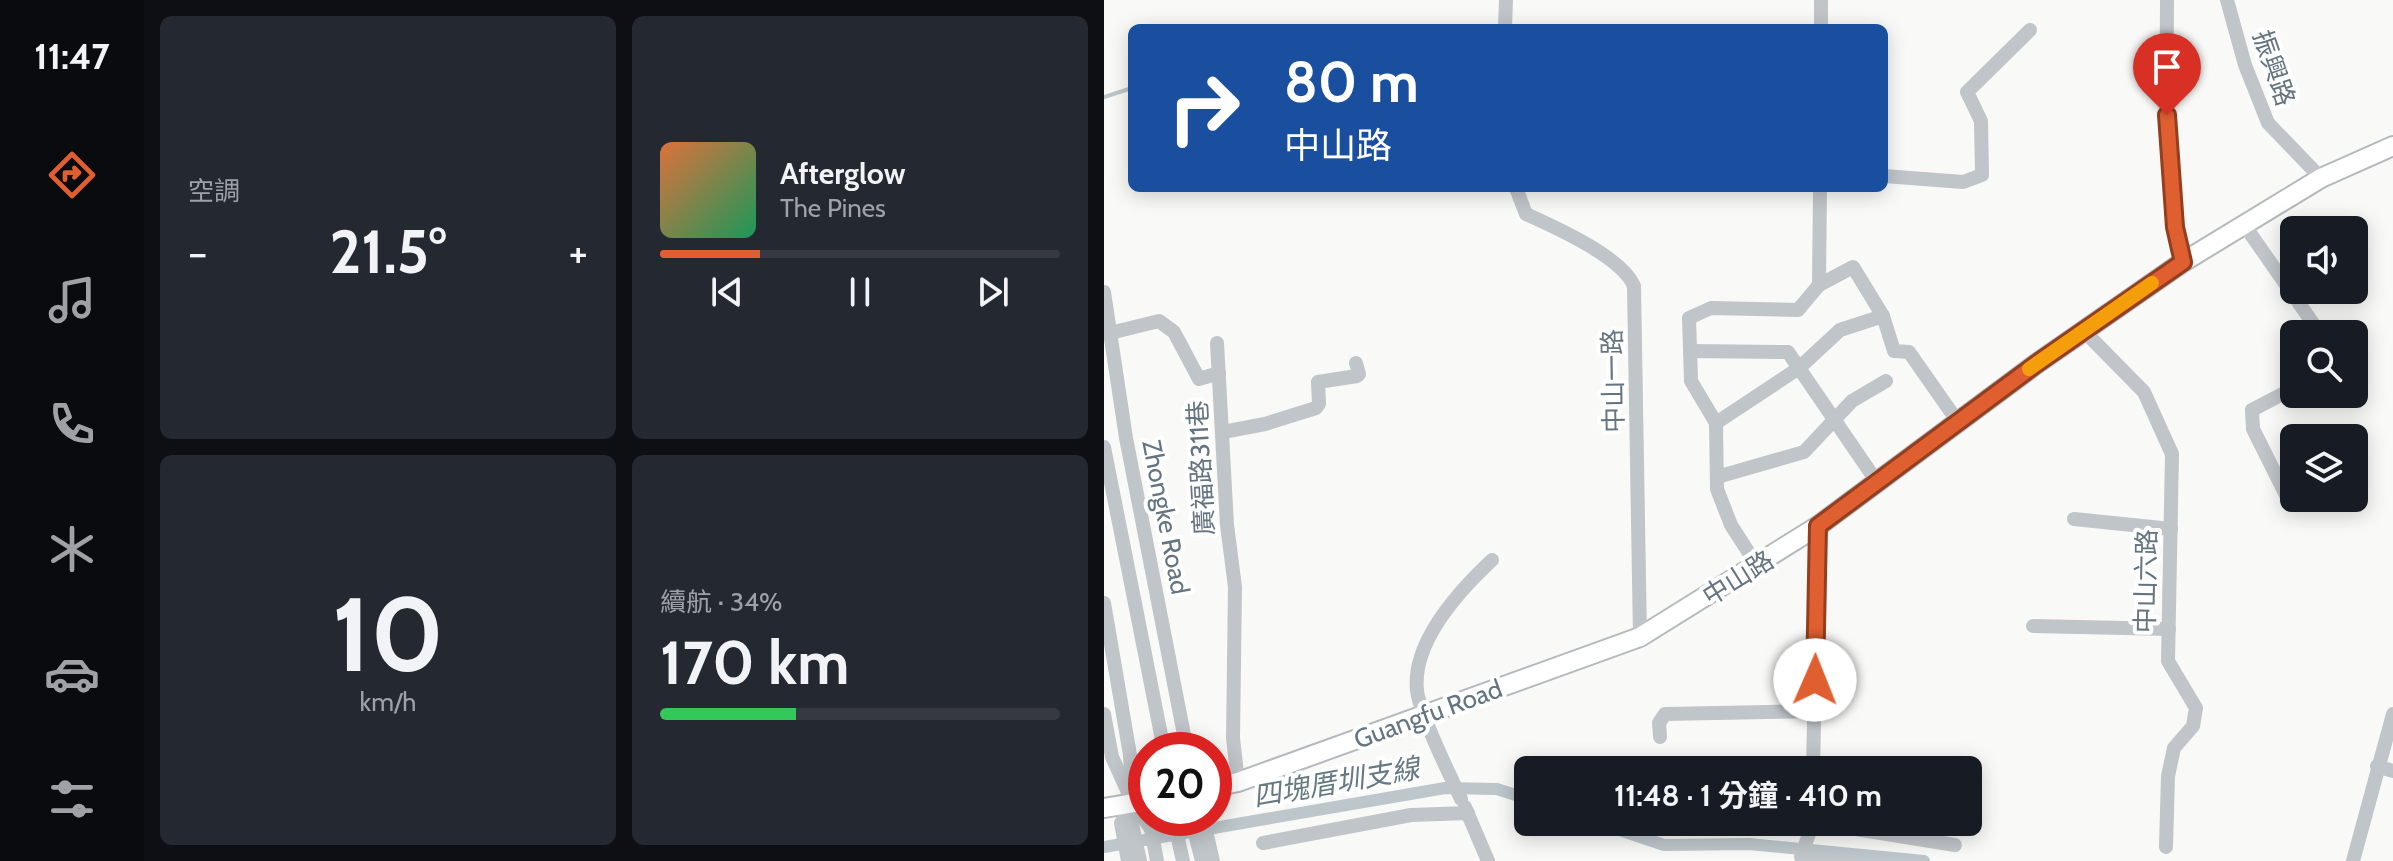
<!DOCTYPE html>
<html lang="zh-TW">
<head>
<meta charset="utf-8">
<style>
  body { margin:0; font-family:Cabin,"Noto Sans TC",sans-serif; background:#242831; color:#f1f3f6; height:100vh; display:flex; flex-direction:column; font-size:30px; white-space:nowrap }
  * { box-sizing:border-box; margin:0 }
  p { font-size:26px; color:#9ea1a6 }
  .icon { flex:none; width:44px; height:44px; fill:none; stroke:currentColor; stroke-width:2; stroke-linecap:round; stroke-linejoin:round }
  .map { position:relative; flex:1; overflow:hidden }
  .side { display:flex; flex-direction:column; gap:16px; padding:16px; background:#0d0f14; width:960px }
  .side>* { flex:none }
  .top-card { position:absolute; left:24px; top:24px; width:760px; height:168px; border-radius:12px; box-shadow:0 4px 20px #0003; background:#1a4fa0; color:#fff; overflow:hidden }
  .fabs { position:absolute; left:1176px; top:216px; display:grid; gap:16px }
  .fabs a { display:grid; place-items:center; width:88px; height:88px; border-radius:12px; background:#171b24; box-shadow:0 4px 20px #0003; font-size:40px }
  .speed { position:absolute; left:24px; top:732px; display:flex; gap:16px; font-size:40px; font-weight:700; text-align:center }
  .speed>* { display:grid; place-content:center; width:104px; height:104px; border-radius:50%; background:#171b24; box-shadow:0 4px 20px #0003; line-height:1 }
  .speed .limit { border:12px solid #d22; background:#fff; color:#111 }
  .pin { position:absolute; display:grid; place-items:center; width:68px; height:68px; color:#fff; margin:-82px -34px; border-radius:50% 50% 50% 0; rotate:-45deg; box-shadow:0 0 8px #0007 }
  .pin .icon { rotate:45deg }
  .me { position:absolute; width:88px; margin:-44px; rotate:1deg; stroke-linejoin:round; filter:drop-shadow(0 0 6px #0008) }
  .turn { display:flex; align-items:center; gap:28px; height:168px; padding:0 24px; font-size:36px }
  .turn .icon { width:104px; height:104px; stroke-width:2.5 }
  .turn b { display:block; font-size:56px; line-height:68px }
  .big { font-size:60px; font-weight:700; line-height:1.1 }
  .side .tile { flex:1; display:flex; flex-direction:column; justify-content:center; gap:12px; min-width:0; padding:0 28px; border-radius:12px; background:#242831 }
  .side .dial { align-items:center; gap:0 }
  .dial b { font-size:104px; line-height:1 }
  .song { display:flex; align-items:center; gap:24px }
  .cover { width:96px; height:96px; border-radius:12px; background:linear-gradient(135deg,hsl(20 70% 55%),hsl(150 70% 35%)) }
  .played { height:8px; border-radius:4px; background:linear-gradient(90deg,#e05f30 25%,#363941 25%) }
  .keys { display:flex; justify-content:space-around; direction:ltr }
  .heat { display:flex; justify-content:space-between; align-items:center; font-size:44px; direction:ltr }
  .charge { height:12px; border-radius:6px; background:linear-gradient(90deg,#34c759 34%,#363941 0) }
  .side .tiles { flex:1; display:grid; gap:16px; grid-template-columns:repeat(2,1fr) }
  .trip { position:absolute; left:410px; top:756px; width:468px; height:80px; border-radius:12px; background:#171b24; box-shadow:0 4px 20px #0003; font-weight:700; line-height:80px; text-align:center }
  main { display:flex; flex:1; min-height:0 }
  .tabs { display:flex; flex-direction:column; width:144px; justify-content:space-around; align-items:center; background:#090b0e; color:#9ea1a6 }
  .tabs .icon { width:56px; height:56px }
  .tabs .active { color:#e05f30 }
  .tabs b { font-size:36px; color:#f1f3f6 }
  .map>svg:first-child { display:block }
</style>
</head>
<body>
<main>
<nav class="tabs">
<b>11:47</b>
<svg class="icon active" aria-label="directions" viewBox="0 0 24 24"><path d="M12 3l9 9-9 9-9-9zM9 14v-3h6M13 9l2 2-2 2"/></svg>
<svg class="icon" aria-label="music" viewBox="0 0 24 24"><path d="M9 18V5l10-2v13"/><circle cx="6" cy="18" r="3"/><circle cx="16" cy="16" r="3"/></svg>
<svg class="icon" aria-label="phone" viewBox="0 0 24 24"><path d="M5 4h4l2 5-3 2q2 4 5 5l2-3 5 2v4C11 20 4 13 5 4z"/></svg>
<svg class="icon" aria-label="climate" viewBox="0 0 24 24"><path d="M12 3v18M4 7l16 10M4 17L20 7"/></svg>
<svg class="icon" aria-label="car" viewBox="0 0 24 24"><path d="M5 17H2v-5l4-1 3-4h7l3 4 3 1v5h-3M9 17h6M6 11h13"/><circle cx="7" cy="17" r="2"/><circle cx="17" cy="17" r="2"/></svg>
<svg class="icon" aria-label="filters" viewBox="0 0 24 24"><path d="M4 7h16M4 17h16"/><circle cx="9" cy="7" r="2"/><circle cx="15" cy="17" r="2"/></svg>
</nav>
<section class="side">
<div class="tiles">
<div class="tile"><p>空調</p>
<div class="heat"><a>−</a><b class="big">21.5°</b><a>+</a></div>
</div>
<div class="tile">
<div class="song"><i class="cover"></i><div><b>Afterglow</b><p>The Pines</p></div></div>
<div class="played"></div>
<div class="keys"><svg class="icon" aria-label="previous" viewBox="0 0 24 24"><path d="M18 5L8 12l10 7zM5 5v14"/></svg><svg class="icon" aria-label="pause" viewBox="0 0 24 24"><path d="M8 5v14M16 5v14"/></svg><svg class="icon" aria-label="next" viewBox="0 0 24 24"><path d="M6 5l10 7-10 7zM19 5v14"/></svg></div>
</div>
<div class="tile dial"><b>10</b><p>km/h</p></div>
<div class="tile"><p>續航 · 34%</p><b class="big">170 km</b><div class="charge"></div></div>
</div>
</section>
<div class="map">
<svg width="1289" height="861" viewBox="0 0 1289 861">
  <rect width="100%" height="100%" fill="#f9f9f7"/>
  <g fill="none" stroke-linecap="round" stroke-linejoin="round">
    <path stroke="#bcc6cb" stroke-width="4" d="M0,97L28,88"/>
    <g stroke="#bcc6cb" stroke-width="12">
      <path d="M492,822L560,845L645,844L820,861"/>
      <path d="M0,847L341,788L393,789L424,799"/>
    </g>
    <defs>
      <g id="major">
        <path d="M110,787L134,782L536,637L714,526L932,364L1079,262L1217,178L1289,146"/>
        <path d="M0,808L42,801"/>
      </g>
    </defs>
    <use href="#major" stroke="#b4b9bd" stroke-width="22"/>
    <g stroke="#c0c5c9" stroke-width="14">
      <path d="M1063,0C1063,87 1058,177 1079,262"/>
      <path d="M1123,0L1141,65L1164,123L1217,178"/>
      <path d="M401,28L402,0"/>
      <path d="M717,28V0"/>
      <path d="M780,176L859,182L878,175L877,121L863,92L926,30"/>
      <path d="M412,188L422,214C451,227 518,257 530,286L536,637"/>
      <path d="M716,188L715,285L749,267L779,316L790,351L805,352L854,422"/>
      <path d="M1141,226L1213,329L1212,334"/>
      <path d="M0,292L22,438L83,750"/>
      <path d="M980,331L1040,392L1068,454L1064,661L1092,708L1089,726L1070,748L1064,776L1062,847"/>
      <path d="M6,333L55,321L70,332L95,379L115,373"/>
      <path d="M113,343L123,525L131,587L129,738L134,782"/>
      <path d="M586,351L684,352L773,482"/>
      <path d="M612,423L695,368L736,330L779,316"/>
      <path d="M119,432L161,424L212,408L215,404L214,382L253,376L255,374L252,363"/>
      <path d="M0,447L60,750"/>
      <path d="M613,477L700,452L748,401L782,381"/>
      <path d="M1184,499L1149,429L1148,410L1190,388"/>
      <path d="M970,519L1067,529"/>
      <path d="M654,567L627,525L613,489L612,423L587,381L585,318L607,308L694,310L715,285"/>
      <path d="M0,603L26,755L29,803L47,829L53,861"/>
      <path d="M929,626L1065,629"/>
      <path d="M0,714L8,757L29,803L28,824L36,861"/>
      <path d="M556,737L555,723L561,714L710,711"/>
      <path d="M1273,766L1289,771"/>
      <path d="M709,770L714,526"/>
      <path d="M357,799C346,775 315,713 313,690C308,642 356,590 388,560"/>
      <path d="M361,807L384,861"/>
      <path d="M74,818L72,830L79,861"/>
      <path d="M87,818L98,861"/>
      <path d="M99,818L109,861"/>
      <path d="M708,822L851,845"/>
      <path d="M708,825L697,857L750,861"/>
      <path d="M159,843L307,815L364,813"/>
      <path d="M24,861L17,823L29,803"/>
      <path d="M1249,861L1289,714"/>
    </g>
    <use href="#major" stroke="#fff" stroke-width="18"/>
  </g>
  <g fill="none" stroke-linecap="round" stroke-linejoin="round">
    <defs>
      <path id="route" d="M711,680L714,526L932,364L1079,262L1071,227L1063,115"/>
    </defs>
    <use href="#route" stroke="#923e1f" stroke-width="20"/>
    <use href="#route" stroke="#e05f30" stroke-width="14"/>
    <path stroke="#f59e0b" stroke-width="14" d="M925,369L1048,283"/>
  </g>
  <g text-anchor="middle" stroke-width="8" stroke-linejoin="round" paint-order="stroke">
    <g font-size="26" fill="#657481" stroke="#fff">
      <text transform="translate(1170 68) rotate(71)" y="9">振興路</text>
      <text transform="translate(509 381) rotate(-91)" y="9">中山一路</text>
      <text transform="translate(97 468) rotate(-93)" y="9">廣福路311巷</text>
      <text transform="translate(62 517) rotate(79)" y="9">Zhongke Road</text>
      <text transform="translate(634 578) rotate(-32)" y="9">中山路</text>
      <text transform="translate(1042 581) rotate(-89)" y="9">中山六路</text>
      <text transform="translate(324 714) rotate(-20)" y="9">Guangfu Road</text>
    </g>
    <g font-size="28" font-style="italic" fill="#657982" stroke="#fff">
      <text transform="translate(232 782) rotate(-10)" y="10">四塊厝圳支線</text>
    </g>
  </g>
</svg>
<div class="fabs">
<a><svg class="icon" aria-label="sound" viewBox="0 0 24 24"><path d="M4 9h4l5-4v14l-5-4H4zM17 9q2 3 0 6"/></svg></a>
<a><svg class="icon" aria-label="search" viewBox="0 0 24 24"><circle cx="10" cy="10" r="6"/><path d="M15 15l6 6"/></svg></a>
<a><svg class="icon" aria-label="layers" viewBox="0 0 24 24"><path d="M12 4l9 5-9 5-9-5zM3 14l9 5 9-5"/></svg></a>
</div>
<div class="speed"><div class="limit">20</div></div>
<div class="pin" style="left:1063px;top:115px;background:#d93025"><svg class="icon" aria-label="arrive" viewBox="0 0 24 24"><path d="M6 21V4h12l-3 4 3 4H6"/></svg></div>
<svg class="me" style="left:711px;top:680px" viewBox="-20 -20 40 40"><circle r="19" fill="#fff"/><path d="M0-13L10 11 0 6-10 11z" fill="#e05f30"/></svg>
<div class="trip">11:48 · 1 分鐘 · 410 m</div>
<div class="top-card">
<div class="turn"><svg class="icon" aria-label="right" viewBox="0 0 24 24"><path d="M7 20v-9h11M14 6l5 5-5 5"/></svg><div><b>80 m</b>中山路</div></div>
</div>
</div>
</main>
</body>
</html>
